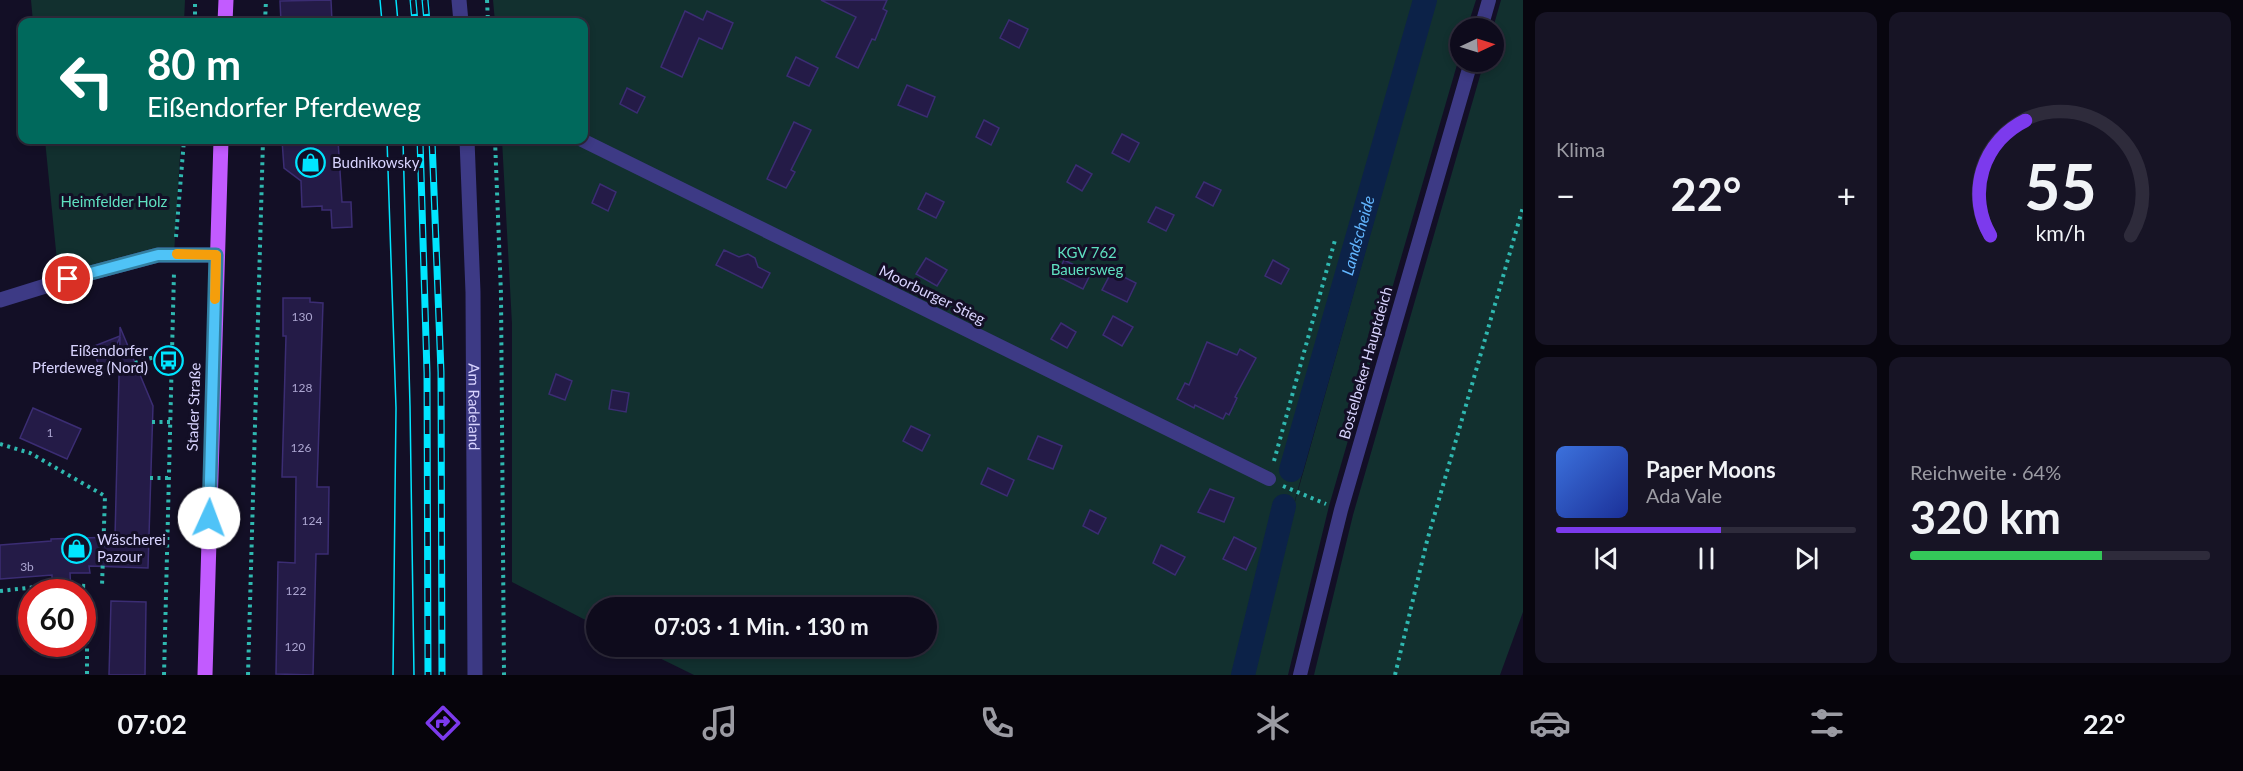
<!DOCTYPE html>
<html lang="de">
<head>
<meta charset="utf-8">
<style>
  body { margin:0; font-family:Lato,sans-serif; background:#171425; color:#f1f3f6; height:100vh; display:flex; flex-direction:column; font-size:22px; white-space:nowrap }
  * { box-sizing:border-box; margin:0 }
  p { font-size:20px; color:#9b9ba3 }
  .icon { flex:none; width:33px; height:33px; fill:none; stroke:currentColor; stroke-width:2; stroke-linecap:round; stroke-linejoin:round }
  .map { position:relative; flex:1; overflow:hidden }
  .sheet { display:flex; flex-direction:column; gap:12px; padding:12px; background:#08060f; width:720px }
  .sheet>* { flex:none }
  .banner { position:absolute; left:18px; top:18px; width:570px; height:126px; border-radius:12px; box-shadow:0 3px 9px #0003,0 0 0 2px #2e2b3b; background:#00695c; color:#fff; overflow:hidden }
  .needle { width:39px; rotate:86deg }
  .buttons { position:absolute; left:1450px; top:18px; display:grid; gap:12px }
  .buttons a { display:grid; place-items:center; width:54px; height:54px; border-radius:50%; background:#0e0b1c; box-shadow:0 3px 9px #0003,0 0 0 2px #2e2b3b; font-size:30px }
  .speed { position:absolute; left:18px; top:579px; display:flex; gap:12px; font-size:30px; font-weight:700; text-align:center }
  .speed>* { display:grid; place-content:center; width:78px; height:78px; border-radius:50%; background:#0e0b1c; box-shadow:0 3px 9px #0003,0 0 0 2px #2e2b3b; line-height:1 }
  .speed .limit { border:9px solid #d22; background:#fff; color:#111 }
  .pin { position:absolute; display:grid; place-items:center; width:51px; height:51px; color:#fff; margin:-26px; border:3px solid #fff; border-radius:50%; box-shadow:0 2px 6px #0007 }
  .me { position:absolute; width:66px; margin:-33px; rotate:2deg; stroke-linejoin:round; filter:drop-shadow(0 0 4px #0008) }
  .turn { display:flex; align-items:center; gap:21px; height:126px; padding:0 30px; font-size:27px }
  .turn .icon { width:78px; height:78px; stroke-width:2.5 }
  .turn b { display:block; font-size:42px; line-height:51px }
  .big { font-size:45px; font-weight:700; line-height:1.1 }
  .sheet .card { flex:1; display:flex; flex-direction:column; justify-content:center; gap:9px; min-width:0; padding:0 21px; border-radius:12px; background:#171425 }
  .sheet .dial { align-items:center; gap:0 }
  .dial svg { height:156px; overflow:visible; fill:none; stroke:#2e2b3b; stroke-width:7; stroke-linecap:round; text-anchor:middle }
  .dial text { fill:#f1f3f6; stroke:none }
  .song { display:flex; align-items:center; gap:18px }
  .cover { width:72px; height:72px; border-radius:9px; background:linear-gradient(135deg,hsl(220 70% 55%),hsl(230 70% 35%)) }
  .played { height:6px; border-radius:3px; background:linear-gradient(90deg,#7c3aed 55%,#2e2b3b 55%) }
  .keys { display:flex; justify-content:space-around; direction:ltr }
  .heat { display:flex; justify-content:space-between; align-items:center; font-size:33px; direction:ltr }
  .charge { height:9px; border-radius:4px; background:linear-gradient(90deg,#34c759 64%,#2e2b3b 0) }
  .sheet .tiles { flex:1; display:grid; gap:12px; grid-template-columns:repeat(2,1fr) }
  .trip { position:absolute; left:586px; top:597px; width:351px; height:60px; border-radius:30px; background:#0e0b1c; box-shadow:0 3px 9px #0003,0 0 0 2px #2e2b3b; font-weight:700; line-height:60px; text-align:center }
  .tab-bar { display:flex; height:96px; justify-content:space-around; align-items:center; background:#06040b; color:#9b9ba3 }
  .tab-bar .icon { width:42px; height:42px }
  .tab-bar .selected { color:#7c3aed }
  .tab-bar b { font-size:27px; color:#f1f3f6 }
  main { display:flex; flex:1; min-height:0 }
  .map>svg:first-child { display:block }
</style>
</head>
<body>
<main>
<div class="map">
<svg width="1523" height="675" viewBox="0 0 1523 675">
  <rect width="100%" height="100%" fill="#130f26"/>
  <g fill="#12302f">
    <path d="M31,0H185L184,22H33Z"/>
    <path d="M493,0H1430L1285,537L1436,0H1476L1467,28H1461V51L1329,506L1288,675H1248L1256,640L1244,634L1234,675H694L637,647L927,646V608H597V626L512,582V324L502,140H584V22H495Z"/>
    <path d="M1501,0H1523V612L1500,675H1314L1353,515L1484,62H1494L1493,28Z"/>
    <path d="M45,140H181L174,254L59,281Z"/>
  </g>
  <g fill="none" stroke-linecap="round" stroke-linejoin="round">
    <g stroke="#0c2248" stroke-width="24">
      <path id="s1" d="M1291,470L1425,0"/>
      <path d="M1243,675L1284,506"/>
    </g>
  </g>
  <g fill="#241b47" stroke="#3b2d73" stroke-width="1.5">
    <path d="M331,0L332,22H281L280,1Z"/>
    <path d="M821,0H887L883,9L887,11L875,40L872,39L858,68L836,57L856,17Z"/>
    <path d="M685,11L703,20L707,11L733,23L722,49L699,38L682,77L661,67Z"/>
    <path d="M1009,20L1028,29L1019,48L1000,38Z"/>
    <path d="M796,57L818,68L809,86L787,76Z"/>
    <path d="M907,85L935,97L927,117L898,105Z"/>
    <path d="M627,88L645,97L637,113L620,104Z"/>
    <path d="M984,120L999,128L991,145L976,137Z"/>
    <path d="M794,122L811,130L791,170L795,172L786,188L767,179Z"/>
    <path d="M1122,134L1139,143L1129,162L1112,153Z"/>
    <path d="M282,140H338L342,202H351L352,227L332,228L331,210H322V206L302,207L301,181L284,168Z"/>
    <path d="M1076,165L1092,174L1082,191L1067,182Z"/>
    <path d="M1204,182L1221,190L1213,206L1196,197Z"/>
    <path d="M600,184L616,192L608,211L592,203Z"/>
    <path d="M926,193L944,202L936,218L918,209Z"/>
    <path d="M1156,207L1174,215L1166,231L1148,222Z"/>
    <path d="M724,250L739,257L748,254L755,258L758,267L770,273L762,288L716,265Z"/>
    <path d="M926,258L947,270L937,286L916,274Z"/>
    <path d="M1064,260L1091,273L1083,289L1057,276Z"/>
    <path d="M1273,260L1289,269L1281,284L1265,276Z"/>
    <path d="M1112,271L1136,283L1127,302L1102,290Z"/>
    <path d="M283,298H310V302L323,303L317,487H329L328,554H316L313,675L276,674L278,562L295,563L296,477H282L286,336H283Z"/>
    <path d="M1113,316L1133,327L1122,346L1103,335Z"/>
    <path d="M1061,323L1076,332L1067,348L1051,339Z"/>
    <path d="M120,327L153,406L148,568L89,566L90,573H70L71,592H52V575L0,579V545L51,541V539L115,537L120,337L103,376L92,347L120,336Z"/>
    <path d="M1207,342L1237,355L1240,349L1256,358L1235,397L1237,398L1229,415L1226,413L1223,419L1195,405L1194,408L1177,399L1185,383L1189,385Z"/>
    <path d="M556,374L572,381L565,400L549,394Z"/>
    <path d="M612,390L629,393L626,412L609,409Z"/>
    <path d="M33,408L81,429L67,459L20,438Z"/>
    <path d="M911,426L930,435L922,451L903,441Z"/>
    <path d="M1038,436L1062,446L1053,469L1028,459Z"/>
    <path d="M988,468L1014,480L1007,496L981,484Z"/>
    <path d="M1210,489L1234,498L1224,522L1198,512Z"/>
    <path d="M1090,510L1106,518L1098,534L1083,526Z"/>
    <path d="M1234,537L1256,548L1246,570L1223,559Z"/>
    <path d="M1161,545L1185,557L1175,575L1153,563Z"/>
    <path d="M111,601L146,602L145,675H109Z"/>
  </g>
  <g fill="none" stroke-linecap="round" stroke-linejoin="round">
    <g stroke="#2fb8b0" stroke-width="4" stroke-dasharray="3 4.5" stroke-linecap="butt">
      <path d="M487,0L488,22"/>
      <path d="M195,22V0"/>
      <path d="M265,22L266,0"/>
      <path d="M495,140L501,294L504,675"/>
      <path d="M176,237L184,140"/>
      <path d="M135,363L151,358L172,356"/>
      <path d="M152,422H170"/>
      <path d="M0,444L30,453L105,496L102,586"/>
      <path d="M1274,461L1335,240"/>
      <path d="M150,478H169"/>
      <path d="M1283,486L1326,504"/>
      <path d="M149,539H167"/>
      <path d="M0,591L54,585L88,586"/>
      <path d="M87,641V675"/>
      <path d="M164,675L174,272"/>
      <path d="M248,675L263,140"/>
      <path d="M1395,675L1427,541L1523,207"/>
    </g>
    <g stroke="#3d3a85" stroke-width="14">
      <path d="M1481,28L1489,0"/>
      <path d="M582,140L1269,479"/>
      <path d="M1300,675L1341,510L1471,62"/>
    </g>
    <g stroke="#3d3a85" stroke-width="15">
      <path d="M459,0L461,22"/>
      <path id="s2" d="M467,140L473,292L475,675"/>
      <path d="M0,300L68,279L158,255H216"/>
    </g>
    <g stroke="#c25bff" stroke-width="15">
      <path d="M225,22L226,0"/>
      <path d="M205,675L221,140"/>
    </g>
    <g stroke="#00e5ff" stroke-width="1.5">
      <path d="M380,0L382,22"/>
      <path d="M396,0L398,22"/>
      <path d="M387,140L396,408L393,675"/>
      <path d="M403,140L410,406L414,675"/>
    </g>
    <defs>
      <g id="rail">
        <path d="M413,0L415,22"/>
        <path d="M425,0L427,22"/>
        <path d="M420,140L427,373L428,675"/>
        <path d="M432,140L441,372L442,675"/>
      </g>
    </defs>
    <use href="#rail" stroke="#00e5ff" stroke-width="7"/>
    <use href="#rail" stroke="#130f26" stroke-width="4.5" stroke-dasharray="14" stroke-linecap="butt"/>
  </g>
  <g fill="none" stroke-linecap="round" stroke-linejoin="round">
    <defs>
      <path id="route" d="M68,279L158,255H216L209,518"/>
    </defs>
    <use href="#route" stroke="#337fa1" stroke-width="15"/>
    <use href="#route" stroke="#4fc3f7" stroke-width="10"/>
    <path stroke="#f59e0b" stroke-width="10" d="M177,254L216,255L215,299"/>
  </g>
  <defs>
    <symbol id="shop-ring" viewBox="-11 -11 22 22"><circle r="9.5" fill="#130f26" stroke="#00e5ff" stroke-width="1.5"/><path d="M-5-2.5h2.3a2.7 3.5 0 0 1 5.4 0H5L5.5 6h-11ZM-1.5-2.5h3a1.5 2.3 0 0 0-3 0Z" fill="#00e5ff"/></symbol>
    <symbol id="bus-ring" viewBox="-11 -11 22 22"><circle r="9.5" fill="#130f26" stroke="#00e5ff" stroke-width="1.5"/><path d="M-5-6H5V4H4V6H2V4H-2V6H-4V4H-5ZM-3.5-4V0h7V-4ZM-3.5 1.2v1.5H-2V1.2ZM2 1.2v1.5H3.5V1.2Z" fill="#00e5ff"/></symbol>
  </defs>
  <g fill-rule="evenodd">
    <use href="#shop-ring" x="294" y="146" width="33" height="33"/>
    <use href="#bus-ring" x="152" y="344" width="33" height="33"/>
    <use href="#shop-ring" x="60" y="532" width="33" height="33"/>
  </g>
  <g text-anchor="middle" stroke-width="6" stroke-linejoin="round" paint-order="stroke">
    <g font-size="12" fill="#aca6d1">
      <text x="302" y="321">130</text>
      <text x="302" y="392">128</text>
      <text x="50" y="437">1</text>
      <text x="301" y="452">126</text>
      <text x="312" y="525">124</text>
      <text x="27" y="571">3b</text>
      <text x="296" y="595">122</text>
      <text x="295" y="651">120</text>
    </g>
    <g font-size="15" fill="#d9d4ff" stroke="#130f26" text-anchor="start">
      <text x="332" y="168">Budnikowsky</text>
      <text x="148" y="356" text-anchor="end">Eißendorfer<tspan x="148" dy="17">Pferdeweg (Nord)</tspan></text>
      <text x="97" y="545">Wäscherei<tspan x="97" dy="17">Pazour</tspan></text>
    </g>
    <g font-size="15" fill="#5fe0c0" stroke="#130f26">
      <text x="114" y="207">Heimfelder Holz</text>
      <text x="1087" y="258">KGV 762<tspan x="1087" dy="17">Bauersweg</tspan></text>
    </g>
    <g font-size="15" fill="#d9d4ff" stroke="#130f26">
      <text transform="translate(932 295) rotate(26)" y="5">Moorburger Stieg</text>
      <text transform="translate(1366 363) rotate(-74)" y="5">Bostelbeker Hauptdeich</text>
      <text transform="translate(194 407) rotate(-88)" y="5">Stader Straße</text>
      <text dy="5" stroke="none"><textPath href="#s2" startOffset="267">Am Radeland</textPath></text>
    </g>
    <g font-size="16" font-style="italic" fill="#62b6ff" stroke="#130f26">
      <text dy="6" stroke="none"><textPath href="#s1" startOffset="244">Landscheide</textPath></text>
    </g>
  </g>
</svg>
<div class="buttons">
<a><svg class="needle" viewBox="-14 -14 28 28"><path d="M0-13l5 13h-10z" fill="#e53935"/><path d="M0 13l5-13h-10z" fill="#9b9ba3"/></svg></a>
</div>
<div class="speed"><div class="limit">60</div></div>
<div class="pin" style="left:68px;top:279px;background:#d93025"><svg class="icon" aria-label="arrive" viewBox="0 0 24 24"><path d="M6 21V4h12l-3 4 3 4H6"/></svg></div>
<svg class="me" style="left:209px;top:518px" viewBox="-20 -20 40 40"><circle r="19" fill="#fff"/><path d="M0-13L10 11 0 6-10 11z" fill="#4fc3f7"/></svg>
<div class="trip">07:03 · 1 Min. · 130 m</div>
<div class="banner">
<div class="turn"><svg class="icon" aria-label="left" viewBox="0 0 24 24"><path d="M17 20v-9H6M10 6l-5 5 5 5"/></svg><div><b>80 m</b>Eißendorfer Pferdeweg</div></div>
</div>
</div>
<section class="sheet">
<div class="tiles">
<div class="card"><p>Klima</p>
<div class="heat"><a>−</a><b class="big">22°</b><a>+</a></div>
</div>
<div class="card dial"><svg viewBox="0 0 100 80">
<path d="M14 69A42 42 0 1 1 86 69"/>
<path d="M14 69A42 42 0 0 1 32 10" stroke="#7c3aed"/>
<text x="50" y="56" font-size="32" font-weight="700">55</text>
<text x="50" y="72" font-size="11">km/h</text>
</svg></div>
<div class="card">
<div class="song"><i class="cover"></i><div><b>Paper Moons</b><p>Ada Vale</p></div></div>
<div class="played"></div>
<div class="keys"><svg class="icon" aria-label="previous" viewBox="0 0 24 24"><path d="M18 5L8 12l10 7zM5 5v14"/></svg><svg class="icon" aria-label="pause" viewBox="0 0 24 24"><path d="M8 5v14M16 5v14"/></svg><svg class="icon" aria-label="next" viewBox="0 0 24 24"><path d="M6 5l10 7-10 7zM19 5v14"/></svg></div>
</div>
<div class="card"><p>Reichweite · 64%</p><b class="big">320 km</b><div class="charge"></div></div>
</div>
</section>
</main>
<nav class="tab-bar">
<b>07:02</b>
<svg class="icon selected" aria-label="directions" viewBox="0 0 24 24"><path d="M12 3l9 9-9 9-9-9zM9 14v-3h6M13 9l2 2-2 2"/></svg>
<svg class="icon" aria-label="music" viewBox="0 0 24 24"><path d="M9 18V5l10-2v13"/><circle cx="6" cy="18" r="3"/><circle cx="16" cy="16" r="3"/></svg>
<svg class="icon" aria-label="phone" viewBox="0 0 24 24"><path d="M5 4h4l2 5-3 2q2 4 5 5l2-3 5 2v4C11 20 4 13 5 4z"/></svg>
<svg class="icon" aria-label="climate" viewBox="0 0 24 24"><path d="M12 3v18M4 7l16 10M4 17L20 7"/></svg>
<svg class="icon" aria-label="car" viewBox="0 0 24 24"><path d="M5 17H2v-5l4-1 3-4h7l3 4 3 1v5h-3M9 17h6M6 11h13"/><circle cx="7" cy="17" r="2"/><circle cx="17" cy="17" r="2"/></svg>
<svg class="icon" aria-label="filters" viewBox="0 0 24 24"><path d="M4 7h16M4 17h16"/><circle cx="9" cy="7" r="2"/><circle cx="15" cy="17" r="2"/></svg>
<b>22°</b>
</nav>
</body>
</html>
